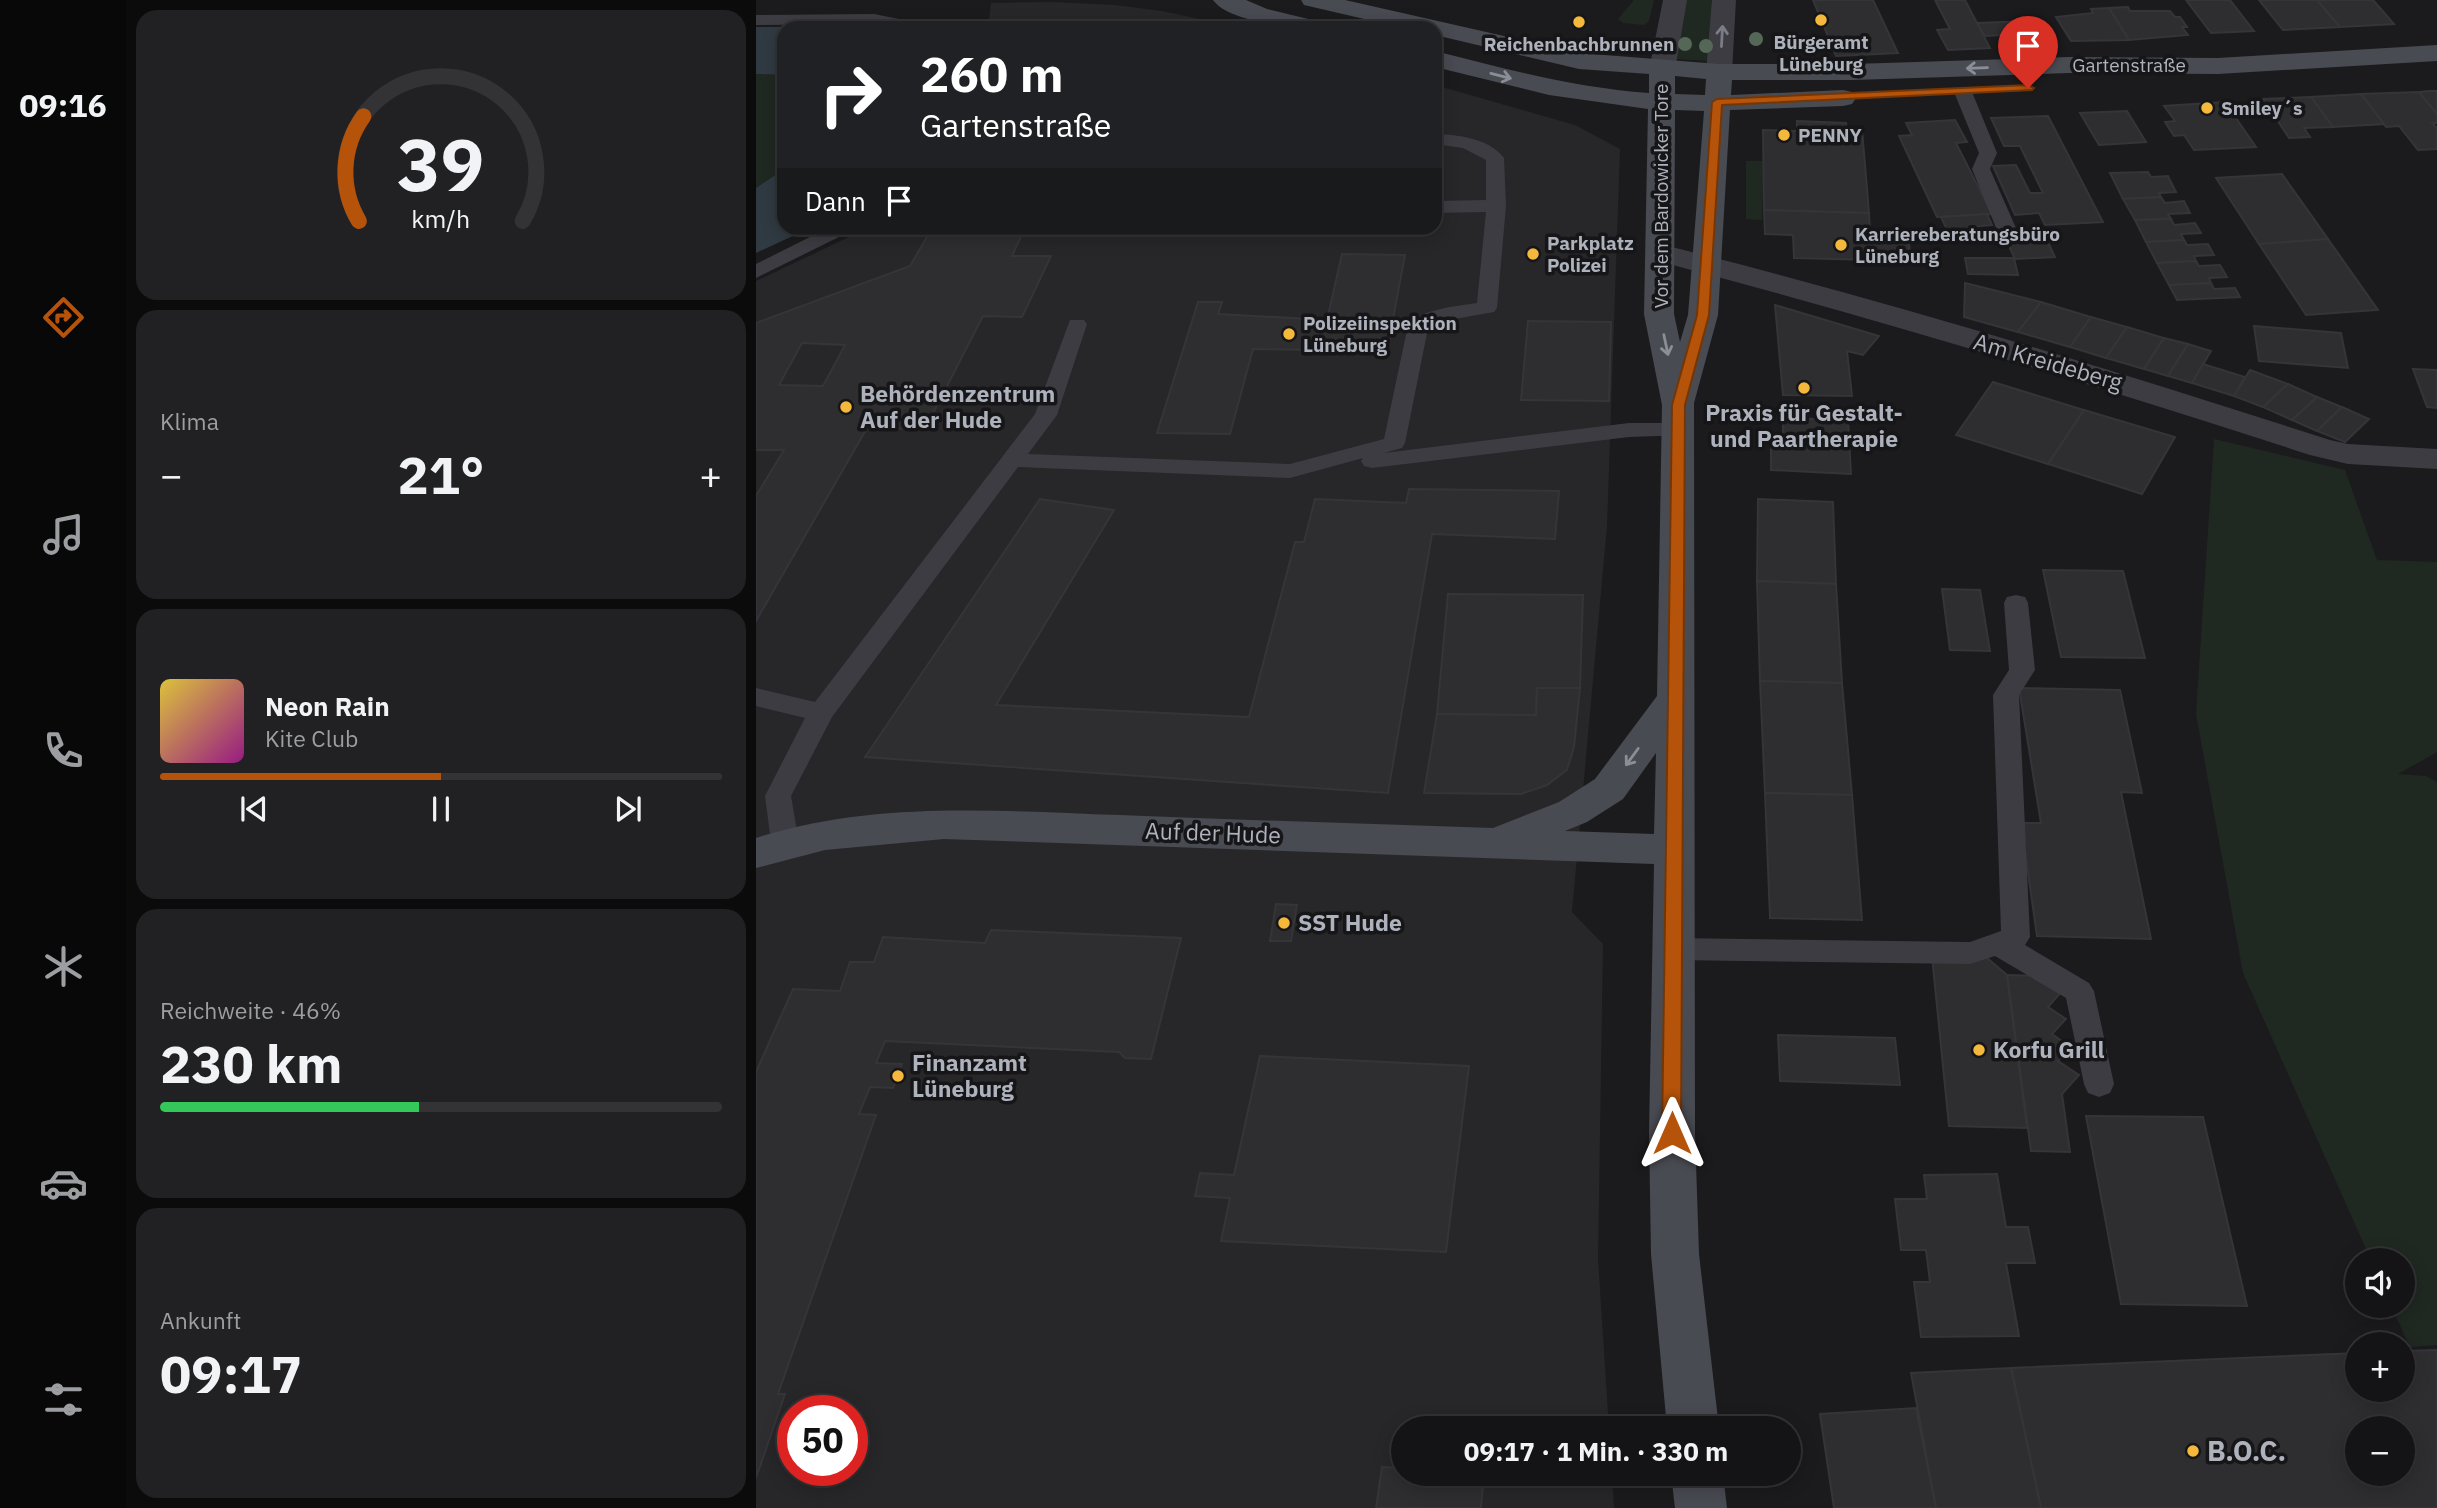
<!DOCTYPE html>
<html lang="de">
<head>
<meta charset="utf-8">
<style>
  body { margin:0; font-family:"IBM Plex Sans",sans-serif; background:#212123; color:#f1f3f6; height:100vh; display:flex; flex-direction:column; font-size:26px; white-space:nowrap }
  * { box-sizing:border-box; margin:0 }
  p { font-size:23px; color:#9d9ea1 }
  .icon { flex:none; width:38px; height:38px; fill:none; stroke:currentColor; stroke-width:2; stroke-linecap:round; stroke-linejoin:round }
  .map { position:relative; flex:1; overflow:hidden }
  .sheet { display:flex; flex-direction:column; gap:10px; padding:10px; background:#0b0b0c; width:630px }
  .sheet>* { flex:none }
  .banner { position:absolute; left:21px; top:21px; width:665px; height:214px; border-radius:21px; box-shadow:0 4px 18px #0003,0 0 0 2px #333335; background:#202124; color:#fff; overflow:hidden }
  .controls { position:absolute; left:1589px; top:1248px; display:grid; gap:14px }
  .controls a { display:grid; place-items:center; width:70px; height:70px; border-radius:50%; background:#141416; box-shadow:0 4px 18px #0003,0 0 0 2px #333335; font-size:35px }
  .speed { position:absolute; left:21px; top:1395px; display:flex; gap:14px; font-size:35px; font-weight:700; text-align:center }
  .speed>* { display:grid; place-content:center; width:91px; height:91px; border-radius:50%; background:#141416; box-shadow:0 4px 18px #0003,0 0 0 2px #333335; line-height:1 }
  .speed .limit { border:10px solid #d22; background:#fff; color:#111 }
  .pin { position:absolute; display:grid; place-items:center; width:60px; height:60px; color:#fff; margin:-72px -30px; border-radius:50% 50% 50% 0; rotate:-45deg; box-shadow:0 0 7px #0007 }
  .pin .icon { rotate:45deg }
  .me { position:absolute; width:77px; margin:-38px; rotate:0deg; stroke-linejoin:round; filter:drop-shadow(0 0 5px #0008) }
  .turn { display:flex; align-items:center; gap:24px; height:147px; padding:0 28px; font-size:32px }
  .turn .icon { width:91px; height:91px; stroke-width:2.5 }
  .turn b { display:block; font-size:49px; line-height:60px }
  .then { display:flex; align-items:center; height:66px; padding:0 28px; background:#0003; gap:14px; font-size:26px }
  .big { font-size:52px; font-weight:700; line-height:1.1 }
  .sheet .card { flex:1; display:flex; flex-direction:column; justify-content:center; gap:10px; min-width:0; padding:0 24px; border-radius:21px; background:#212123 }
  .sheet .dial { align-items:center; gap:0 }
  .dial svg { height:182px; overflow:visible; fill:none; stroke:#333335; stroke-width:7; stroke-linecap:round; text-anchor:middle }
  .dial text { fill:#f1f3f6; stroke:none }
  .song { display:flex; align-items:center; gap:21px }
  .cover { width:84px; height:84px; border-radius:10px; background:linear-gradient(135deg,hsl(50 70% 55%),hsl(310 70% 35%)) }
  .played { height:7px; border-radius:4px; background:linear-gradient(90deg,#b45309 50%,#333335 50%) }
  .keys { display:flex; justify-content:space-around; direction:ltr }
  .heat { display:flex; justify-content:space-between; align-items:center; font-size:38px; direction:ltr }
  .charge { height:10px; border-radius:5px; background:linear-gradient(90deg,#34c759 46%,#333335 0) }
  .trip { position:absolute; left:635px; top:1416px; width:410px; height:70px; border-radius:35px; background:#141416; box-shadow:0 4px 18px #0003,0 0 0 2px #333335; font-weight:700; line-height:70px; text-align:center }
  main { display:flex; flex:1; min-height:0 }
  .tab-bar { display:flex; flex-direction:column; width:126px; justify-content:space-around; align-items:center; background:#080809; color:#9d9ea1 }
  .tab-bar .icon { width:49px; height:49px }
  .tab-bar .current { color:#b45309 }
  .tab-bar b { font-size:32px; color:#f1f3f6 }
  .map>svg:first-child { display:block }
</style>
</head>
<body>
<main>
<nav class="tab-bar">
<b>09:16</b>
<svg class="icon current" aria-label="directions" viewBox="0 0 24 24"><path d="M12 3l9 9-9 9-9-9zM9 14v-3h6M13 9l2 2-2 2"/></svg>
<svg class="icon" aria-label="music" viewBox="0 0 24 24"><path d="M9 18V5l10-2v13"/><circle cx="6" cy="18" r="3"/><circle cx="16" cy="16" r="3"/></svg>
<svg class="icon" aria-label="phone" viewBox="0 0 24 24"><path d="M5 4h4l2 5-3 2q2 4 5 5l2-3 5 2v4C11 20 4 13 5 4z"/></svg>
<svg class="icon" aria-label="climate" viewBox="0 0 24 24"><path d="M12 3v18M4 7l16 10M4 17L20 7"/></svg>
<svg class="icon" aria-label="car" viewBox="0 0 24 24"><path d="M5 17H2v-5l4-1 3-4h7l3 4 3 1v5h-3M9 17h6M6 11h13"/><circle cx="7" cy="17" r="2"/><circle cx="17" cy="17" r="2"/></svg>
<svg class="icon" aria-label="filters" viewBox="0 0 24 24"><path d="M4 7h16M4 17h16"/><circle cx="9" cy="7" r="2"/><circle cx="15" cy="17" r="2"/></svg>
</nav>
<section class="sheet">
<div class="card dial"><svg viewBox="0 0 100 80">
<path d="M14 69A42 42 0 1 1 86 69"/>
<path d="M14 69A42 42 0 0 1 16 23" stroke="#b45309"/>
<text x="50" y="56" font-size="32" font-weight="700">39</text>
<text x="50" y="72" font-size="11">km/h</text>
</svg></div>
<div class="card"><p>Klima</p>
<div class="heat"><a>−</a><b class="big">21°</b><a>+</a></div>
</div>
<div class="card">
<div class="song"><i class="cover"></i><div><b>Neon Rain</b><p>Kite Club</p></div></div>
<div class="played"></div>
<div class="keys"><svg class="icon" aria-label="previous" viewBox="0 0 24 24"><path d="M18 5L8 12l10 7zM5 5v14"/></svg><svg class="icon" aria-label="pause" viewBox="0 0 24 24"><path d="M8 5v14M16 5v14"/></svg><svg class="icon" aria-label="next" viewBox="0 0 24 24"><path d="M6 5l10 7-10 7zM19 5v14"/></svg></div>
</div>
<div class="card"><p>Reichweite · 46%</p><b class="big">230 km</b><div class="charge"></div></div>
<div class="card"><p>Ankunft</p><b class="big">09:17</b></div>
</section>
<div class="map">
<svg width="1681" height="1508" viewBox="0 0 1681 1508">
  <rect width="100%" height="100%" fill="#1b1b1d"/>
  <g fill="#27272a" fill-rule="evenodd">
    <path d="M295,2L359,5L406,11L485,28H232L235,3Z"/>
    <path d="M679,85L819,125L864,149L851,526L816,912L847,944L842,1259L853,1428H648V1474H856L858,1508H0V281L112,228H679ZM37,1410H96V1470H37Z"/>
  </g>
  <g fill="#202822">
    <path d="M878,0H898L893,21L888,25L867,23L862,19Z"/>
    <path d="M928,0H959L954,61L920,59Z"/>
    <path d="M0,74L28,75V169L0,188Z"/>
    <path d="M990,161H1007L1006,220L990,219Z"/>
    <path d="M1458,439L1589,470L1621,560L1681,562V752L1642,774L1670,776L1681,782V1345L1654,1347L1635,1306H1647V1260H1615L1487,973L1440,714Z"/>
  </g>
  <g fill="#303a42">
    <path d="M119,26L134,28H28V75L0,74V27Z"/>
    <path d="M28,169V228H54L0,253V188Z"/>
  </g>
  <g fill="#2e2e31" stroke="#353539" stroke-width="2" fill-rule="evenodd">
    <path d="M1057,0H1117L1142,53L1080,56Z"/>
    <path d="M1179,0H1209L1234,48L1192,50L1181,30L1194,29Z"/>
    <path d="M1430,0H1474L1498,31L1455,33Z"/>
    <path d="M1503,0H1561L1584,27L1527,30Z"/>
    <path d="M1561,0H1617L1638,24L1584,27Z"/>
    <path d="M1372,7L1374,11H1414L1419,17H1424L1431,27H1426L1432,35L1373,40L1353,8Z"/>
    <path d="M1353,8L1373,40L1315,41L1300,17L1337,13L1335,9Z"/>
    <path d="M1278,21L1283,33L1229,36L1221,23Z"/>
    <path d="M1673,91H1681V114L1663,92Z"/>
    <path d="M1663,92L1681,114V123H1676L1681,128V149L1662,150L1643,126L1630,127L1605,94Z"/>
    <path d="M1605,94L1628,124L1577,127L1555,97Z"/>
    <path d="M1555,97L1577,127L1548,128L1554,137L1533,138L1507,99Z"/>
    <path d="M1469,102L1500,147L1438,150L1428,135L1418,136L1409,122L1419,121L1408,106Z"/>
    <path d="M1371,111L1390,142L1343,145L1324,113Z"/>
    <path d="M1292,116L1347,222L1289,225L1283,213L1259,215L1237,166L1260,165L1274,193H1287L1264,146H1248L1235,118Z"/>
    <path d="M1199,120L1211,142L1200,143L1236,214L1181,217L1143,136L1156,135L1150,123Z"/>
    <path d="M1041,121L1090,123L1091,129H1106L1113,213L1008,210L1007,130L1041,131Z"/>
    <path d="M1392,172L1395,177L1412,176L1420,192L1403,193L1405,197L1367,199L1354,173Z"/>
    <path d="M1526,174L1572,239L1503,244L1460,178Z"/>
    <path d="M1405,197L1409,203L1428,201L1434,213L1412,214L1415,219L1379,220L1367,199Z"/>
    <path d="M1008,210L1113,213L1114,233H1138L1139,243L1153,244L1155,261L1038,258L1037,235L1009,234Z"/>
    <path d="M1231,214L1236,225L1215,227L1217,230L1192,232L1185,217Z"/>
    <path d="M1415,219L1418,225L1439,223L1445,233L1425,234L1428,240L1390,242L1379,220Z"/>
    <path d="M176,228H269L256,256H295L266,317L227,316L169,429L111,428L0,621V496L28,450H0V323L154,266ZM46,343L89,345L67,386L23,385Z"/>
    <path d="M1572,239L1622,310L1550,315L1503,244Z"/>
    <path d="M1291,240L1299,257L1259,259L1251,242Z"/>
    <path d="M1428,240L1431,245L1452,244L1458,255L1438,256L1440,261L1401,263L1390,242Z"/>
    <path d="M586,254L649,255L631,351L497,349L474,434L401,433L442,302H466L462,314L571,320Z"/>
    <path d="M1209,258H1258L1262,275L1212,274Z"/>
    <path d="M1440,261L1443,266L1464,265L1471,277L1453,278L1455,283L1413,285L1401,263Z"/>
    <path d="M1209,283L1285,302L1262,332L1208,317Z"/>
    <path d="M1455,283L1458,289L1479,288L1484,297L1421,300L1413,285Z"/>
    <path d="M1285,302L1335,317L1314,347L1262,332Z"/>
    <path d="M1019,305L1123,336L1107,355L1091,351L1096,396L1027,395Z"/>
    <path d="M1335,317L1371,327L1350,358L1314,347Z"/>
    <path d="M772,321L855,322L853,401L765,400Z"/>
    <path d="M1498,326L1585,333L1592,368L1503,361Z"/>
    <path d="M1371,327L1408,338L1388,369L1350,358Z"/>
    <path d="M1408,338L1432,344L1412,376L1388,369Z"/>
    <path d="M1432,344L1455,351L1436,383L1412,376Z"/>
    <path d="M1447,364L1489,377L1478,396L1436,383Z"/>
    <path d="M1657,369L1681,370V408L1671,407Z"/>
    <path d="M1494,370L1532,384L1507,407L1478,396Z"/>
    <path d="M1237,382L1328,410L1292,464L1200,435Z"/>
    <path d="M1532,384L1561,397L1536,420L1507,407Z"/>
    <path d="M1561,397L1586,407L1561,431L1536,420Z"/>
    <path d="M1586,407L1613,419L1589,442L1561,431Z"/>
    <path d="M1328,410L1419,437L1386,494L1292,464Z"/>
    <path d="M1027,418L1092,420L1095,474L1015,470V448H1027Z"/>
    <path d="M653,489L803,491L799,539L676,534L632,793L109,757L284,499L358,510L240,705L493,717L539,542H548L559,499L650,503Z"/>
    <path d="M1002,499L1077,502L1080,584L1001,581Z"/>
    <path d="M1287,570L1367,571L1389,658L1305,657Z"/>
    <path d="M1001,581L1080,584L1086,683L1004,681Z"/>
    <path d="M1186,589L1224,590L1234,651L1194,650Z"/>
    <path d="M692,594L827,595L824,688H781L780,715L681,714Z"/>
    <path d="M1004,681L1086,683L1096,795L1009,793Z"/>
    <path d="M781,688H824L818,747L811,770L791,785L765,794L668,793L681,714L780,715Z"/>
    <path d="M1263,688L1364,690L1386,793L1365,792L1395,939L1281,936L1265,823H1285Z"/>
    <path d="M1009,793L1096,795L1106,920L1014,918Z"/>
    <path d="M520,904L541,905L535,941H514Z"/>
    <path d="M235,930L425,938L395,1059L369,1058L363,1052L129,1041L120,1063L146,1064L137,1088L114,1087L103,1114L120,1115L22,1394H29L0,1478V1072L37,989L84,991L94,962H118L127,937L229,943Z"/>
    <path d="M1176,956L1231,958L1251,975L1271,1128L1193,1126Z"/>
    <path d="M1251,975L1284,976L1306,991L1292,1007L1310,1019L1296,1034L1314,1047L1302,1061L1323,1075L1306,1094L1314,1152L1275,1151Z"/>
    <path d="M1022,1035L1139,1038L1144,1085L1024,1081Z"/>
    <path d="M504,1056L713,1066L690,1252L465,1241L474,1198L439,1196L444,1173L478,1175Z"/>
    <path d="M1330,1116L1447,1117L1491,1306L1365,1304Z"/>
    <path d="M1241,1174L1250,1227H1272L1279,1263H1250L1263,1336L1165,1337L1158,1282H1174L1170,1250H1145L1139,1199H1171L1168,1175Z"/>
    <path d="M1681,1350V1508H1285L1255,1368L1601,1353V1390H1647V1351ZM1601,1428H1647V1474H1601Z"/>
    <path d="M1255,1368L1285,1508H1180L1155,1373Z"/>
    <path d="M1160,1408L1180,1508H1078L1064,1414Z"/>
    <path d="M626,1467L648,1468V1474H728L725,1508H620Z"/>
  </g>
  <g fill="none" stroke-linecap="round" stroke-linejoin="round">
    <g fill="#3c3c42" fill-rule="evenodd">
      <path d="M118,14L168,24L170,28H137L118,24L0,25V15Z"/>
      <path d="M1207,87L1216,92L1241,153L1234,169L1263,235L1260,239H1246L1243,235L1216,169L1223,153L1198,92Z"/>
      <path d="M679,134C703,135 733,138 748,158L750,206L741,308L738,312L693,320L672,328L649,443L646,448L628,453L873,423H922L930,425L933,430L930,435L873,437L616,468L608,466L605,461L607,458L534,478L262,467L76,717L35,796L43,842L39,849L29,852L19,849L15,842L9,796L49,718L0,706V688L59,702L279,414L314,320H328L331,324L301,415L272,454L534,464L628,439L652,325C664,309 702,306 721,303L730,212L679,213V201L730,200V160L707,148L679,144Z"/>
      <path d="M72,228H96L93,232L0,278V264Z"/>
      <path d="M598,228H620C615,235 607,236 599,234L596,230Z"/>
      <path d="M1260,595L1269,597L1272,603L1279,670L1263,695L1274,937L1269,945L1333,983L1338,991L1358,1084L1354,1093L1343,1097L1332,1093L1328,1084L1310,998L1239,956L1214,964L917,960L907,957L903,949L907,941L917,938L1214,942L1245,931L1237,695L1253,670L1248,603L1251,597Z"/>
    </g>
    <g fill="#3c3c42" fill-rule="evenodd">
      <path d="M907,0H931L919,70L915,75L906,78L897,75L893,70Z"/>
      <path d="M956,0H980L976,72L972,77L963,80L954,77L950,72Z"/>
      <path d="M904,244C1130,300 1353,369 1574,440L1592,444L1681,449V469L1592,464L1554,455C1336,384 1116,317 894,259L890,253L894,247Z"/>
    </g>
    <g fill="#494b52" fill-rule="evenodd">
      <path d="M457,0H490L511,9L569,23L572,28C545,28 474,24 457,0Z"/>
      <path d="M545,0H589L823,53L963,64H1097L1313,57L1462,58L1681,45V61L1462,74L1313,73L1097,80H976L975,95L1087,90L1096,92L1100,98L1096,104L1087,106L974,110L962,315L938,403L939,1133L943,1254L963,1428H911L895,1254L893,1133L898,864L188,839L69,850L0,868V838C118,800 242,811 364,815C488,820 613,824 737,828L803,802L839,779L901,696L906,405L888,314L892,109L793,95L679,67V51C750,69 820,88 893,93V74L823,69L679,35V28H647L548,5ZM919,76L950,79L949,95L919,94ZM919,110L948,111L932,315L924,342L918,314ZM900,753L898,834L809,831L831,822L867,799Z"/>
      <path d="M915,1474H967L971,1508H919Z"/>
    </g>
  </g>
  <g fill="#556857">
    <circle cx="1000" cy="39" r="7"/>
    <circle cx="929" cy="44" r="7"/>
    <circle cx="950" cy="46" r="7"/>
  </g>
  <defs><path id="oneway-shaft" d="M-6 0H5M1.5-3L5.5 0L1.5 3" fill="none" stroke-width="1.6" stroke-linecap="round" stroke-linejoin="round" transform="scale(1.75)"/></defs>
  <use stroke="#7a7d85" href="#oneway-shaft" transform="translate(966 36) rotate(-87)"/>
  <g stroke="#8a8e97">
    <use href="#oneway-shaft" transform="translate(1221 68) rotate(178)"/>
    <use href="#oneway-shaft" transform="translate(745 76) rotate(14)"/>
    <use href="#oneway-shaft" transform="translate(910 345) rotate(78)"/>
    <use href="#oneway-shaft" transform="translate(876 757) rotate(126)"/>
  </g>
  <path fill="#b45309" stroke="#753606" stroke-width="2" d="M1272,85L1278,88L1276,90L966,105L953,315L929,405L925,1133L922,1139L916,1142L909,1139L906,1133L916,405L941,315L956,102L961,99Z"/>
  <g fill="#f4b93c" stroke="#161618" stroke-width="2.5">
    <circle cx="1065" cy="20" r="7"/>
    <circle cx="823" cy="22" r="7"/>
    <circle cx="1451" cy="108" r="7"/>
    <circle cx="1028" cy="135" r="7"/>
    <circle cx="1085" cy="245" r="7"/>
    <circle cx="777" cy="254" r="7"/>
    <circle cx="533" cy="334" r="7"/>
    <circle cx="1048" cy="388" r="7"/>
    <circle cx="90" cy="407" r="7"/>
    <circle cx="528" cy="923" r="7"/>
    <circle cx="1223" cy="1050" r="7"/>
    <circle cx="142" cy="1076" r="7"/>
    <circle cx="1437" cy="1451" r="7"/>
  </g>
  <g text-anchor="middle" stroke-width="7" stroke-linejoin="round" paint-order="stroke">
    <g font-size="19" font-weight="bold" fill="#adb2bc" stroke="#161618" text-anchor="start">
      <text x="1065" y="49" text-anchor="middle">Bürgeramt<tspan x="1065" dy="22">Lüneburg</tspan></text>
      <text x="823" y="51" text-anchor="middle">Reichenbachbrunnen</text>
      <text x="1465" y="115">Smiley´s</text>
      <text x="1042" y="142">PENNY</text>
      <text x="1099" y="241">Karriereberatungsbüro<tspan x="1099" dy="22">Lüneburg</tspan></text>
      <text x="791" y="250">Parkplatz<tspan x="791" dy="22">Polizei</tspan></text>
      <text x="547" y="330">Polizeiinspektion<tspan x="547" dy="22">Lüneburg</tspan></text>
    </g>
    <g font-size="19" fill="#adb2bc" stroke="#161618">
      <text x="1373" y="72">Gartenstraße</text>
      <text transform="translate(905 196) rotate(-90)" y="7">Vor dem Bardowicker Tore</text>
    </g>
    <g font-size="23" fill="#adb2bc" stroke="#161618">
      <text transform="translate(1292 362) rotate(16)" y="8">Am Kreideberg</text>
      <text transform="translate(457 833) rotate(2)" y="8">Auf der Hude</text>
    </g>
    <g font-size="23" font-weight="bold" fill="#adb2bc" stroke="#161618" text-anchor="start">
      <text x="104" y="402">Behördenzentrum<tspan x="104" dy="26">Auf der Hude</tspan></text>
      <text x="1048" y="421" text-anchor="middle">Praxis für Gestalt-<tspan x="1048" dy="26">und Paartherapie</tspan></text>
      <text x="542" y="931">SST Hude</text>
      <text x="1237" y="1058">Korfu Grill</text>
      <text x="156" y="1071">Finanzamt<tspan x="156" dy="26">Lüneburg</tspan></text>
    </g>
    <g font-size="28" font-weight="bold" fill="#adb2bc" stroke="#161618" text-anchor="start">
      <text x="1451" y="1461">B.O.C.</text>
    </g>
  </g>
</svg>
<div class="controls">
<a><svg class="icon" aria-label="sound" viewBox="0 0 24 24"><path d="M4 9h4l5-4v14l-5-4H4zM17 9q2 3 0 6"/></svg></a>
<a>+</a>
<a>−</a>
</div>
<div class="speed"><div class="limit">50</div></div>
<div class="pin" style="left:1272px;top:88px;background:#d93025"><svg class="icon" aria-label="arrive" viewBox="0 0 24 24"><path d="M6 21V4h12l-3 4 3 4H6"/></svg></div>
<svg class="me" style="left:916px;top:1133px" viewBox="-20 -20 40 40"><path d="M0-17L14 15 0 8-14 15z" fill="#b45309" stroke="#fff" stroke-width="4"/></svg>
<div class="trip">09:17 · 1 Min. · 330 m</div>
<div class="banner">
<div class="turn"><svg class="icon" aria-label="right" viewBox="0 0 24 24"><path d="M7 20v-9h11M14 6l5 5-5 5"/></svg><div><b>260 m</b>Gartenstraße</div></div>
<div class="then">Dann<svg class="icon" aria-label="arrive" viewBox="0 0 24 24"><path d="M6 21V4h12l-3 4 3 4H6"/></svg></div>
</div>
</div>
</main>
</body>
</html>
